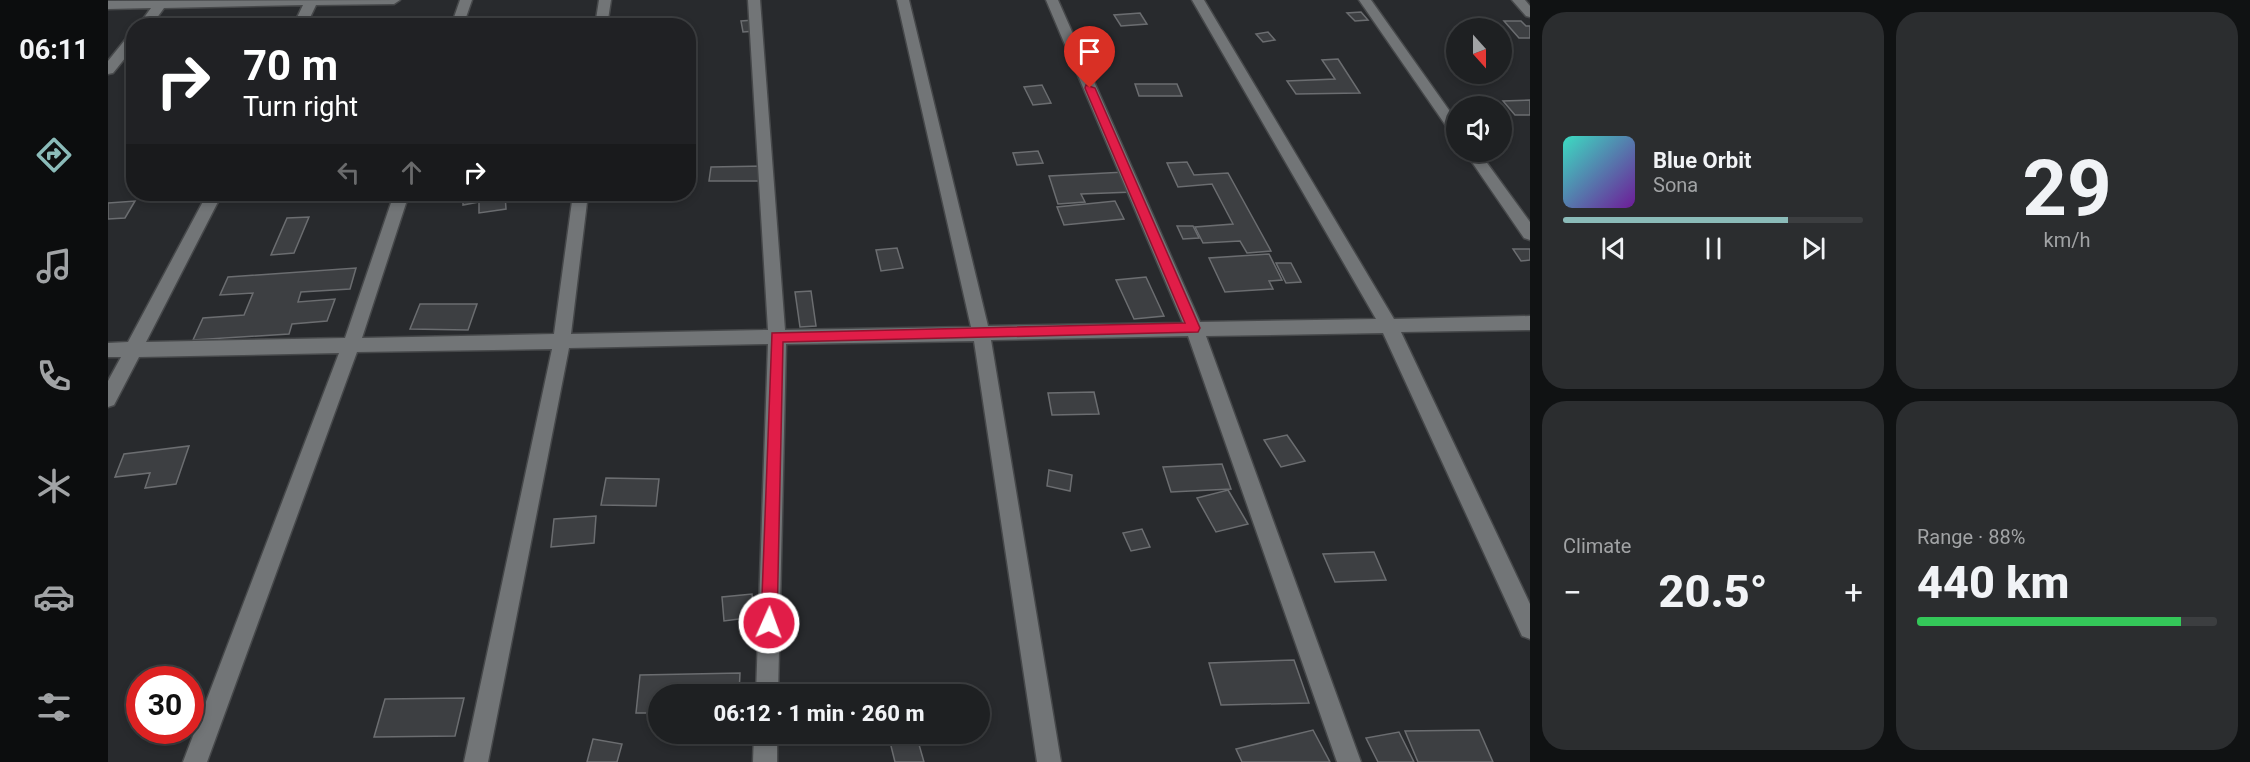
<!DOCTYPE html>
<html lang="en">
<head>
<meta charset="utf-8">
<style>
  body { margin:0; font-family:Roboto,sans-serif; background:#2b2d2f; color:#f1f3f6; height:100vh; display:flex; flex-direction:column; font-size:22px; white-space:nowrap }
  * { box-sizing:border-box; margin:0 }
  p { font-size:20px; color:#a1a3a5 }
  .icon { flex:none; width:33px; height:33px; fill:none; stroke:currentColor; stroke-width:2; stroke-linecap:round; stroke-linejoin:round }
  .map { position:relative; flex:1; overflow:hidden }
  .sheet { display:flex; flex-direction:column; gap:12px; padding:12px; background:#101213; width:720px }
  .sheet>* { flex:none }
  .top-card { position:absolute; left:18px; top:18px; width:570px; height:183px; border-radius:24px; box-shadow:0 3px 9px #0003,0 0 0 2px #3c3e40; background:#202124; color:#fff; overflow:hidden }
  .needle { width:39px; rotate:159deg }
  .tools { position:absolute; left:1338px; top:18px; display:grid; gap:12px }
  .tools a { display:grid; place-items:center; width:66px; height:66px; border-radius:50%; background:#1e2022; box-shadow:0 3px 9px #0003,0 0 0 2px #3c3e40; font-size:30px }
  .speed { position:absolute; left:18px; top:666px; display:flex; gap:12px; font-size:30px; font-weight:700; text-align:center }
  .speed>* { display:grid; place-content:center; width:78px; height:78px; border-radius:50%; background:#1e2022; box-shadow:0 3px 9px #0003,0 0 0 2px #3c3e40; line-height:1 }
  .speed .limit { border:9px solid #d22; background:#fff; color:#111 }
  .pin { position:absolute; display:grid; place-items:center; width:51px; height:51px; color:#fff; margin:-62px -26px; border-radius:50% 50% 50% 0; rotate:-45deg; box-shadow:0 0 6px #0007 }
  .pin .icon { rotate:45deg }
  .me { position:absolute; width:66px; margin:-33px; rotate:2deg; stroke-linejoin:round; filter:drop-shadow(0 0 4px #0008) }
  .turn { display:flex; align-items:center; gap:21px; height:126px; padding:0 18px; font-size:27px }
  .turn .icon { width:78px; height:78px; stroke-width:2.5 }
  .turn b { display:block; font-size:42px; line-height:51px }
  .lanes { display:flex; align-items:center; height:57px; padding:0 18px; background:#0003; justify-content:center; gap:30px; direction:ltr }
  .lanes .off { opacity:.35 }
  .big { font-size:45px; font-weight:800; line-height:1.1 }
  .sheet .widget { flex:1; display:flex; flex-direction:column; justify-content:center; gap:9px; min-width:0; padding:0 21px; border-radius:24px; background:#2b2d2f }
  .sheet .dial { align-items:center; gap:0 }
  .dial b { font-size:78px; line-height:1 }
  .song { display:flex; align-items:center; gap:18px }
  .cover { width:72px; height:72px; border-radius:9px; background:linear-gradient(135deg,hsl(170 70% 55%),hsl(280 70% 35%)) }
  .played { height:6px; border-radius:3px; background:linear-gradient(90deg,#8bbbb9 75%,#3c3e40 75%) }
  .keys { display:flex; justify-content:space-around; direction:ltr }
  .heat { display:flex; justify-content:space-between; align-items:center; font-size:33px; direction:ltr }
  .charge { height:9px; border-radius:4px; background:linear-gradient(90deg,#34c759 88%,#3c3e40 0) }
  .sheet .tiles { flex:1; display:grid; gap:12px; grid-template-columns:repeat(2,1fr) }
  .trip { position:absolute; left:540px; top:684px; width:342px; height:60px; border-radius:30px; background:#1e2022; box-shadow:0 3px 9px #0003,0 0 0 2px #3c3e40; font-weight:800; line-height:60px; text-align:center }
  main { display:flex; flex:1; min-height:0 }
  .menu { display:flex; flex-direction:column; width:108px; justify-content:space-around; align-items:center; background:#0c0d0e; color:#a1a3a5 }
  .menu .icon { width:42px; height:42px }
  .menu .current { color:#8bbbb9 }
  .menu b { font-size:27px; color:#f1f3f6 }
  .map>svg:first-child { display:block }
</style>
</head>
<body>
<main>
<nav class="menu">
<b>06:11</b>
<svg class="icon current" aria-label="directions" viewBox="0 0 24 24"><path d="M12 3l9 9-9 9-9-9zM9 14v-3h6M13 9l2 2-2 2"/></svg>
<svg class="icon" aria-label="music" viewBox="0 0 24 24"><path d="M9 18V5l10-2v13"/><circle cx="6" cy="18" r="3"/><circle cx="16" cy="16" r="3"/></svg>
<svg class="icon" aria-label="phone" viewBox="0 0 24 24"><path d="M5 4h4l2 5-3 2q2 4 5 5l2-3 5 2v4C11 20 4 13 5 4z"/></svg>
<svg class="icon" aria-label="climate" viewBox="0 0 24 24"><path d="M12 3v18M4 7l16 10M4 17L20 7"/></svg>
<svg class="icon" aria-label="car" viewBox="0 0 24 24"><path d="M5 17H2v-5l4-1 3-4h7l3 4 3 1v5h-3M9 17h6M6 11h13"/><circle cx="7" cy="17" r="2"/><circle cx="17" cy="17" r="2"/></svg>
<svg class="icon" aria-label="filters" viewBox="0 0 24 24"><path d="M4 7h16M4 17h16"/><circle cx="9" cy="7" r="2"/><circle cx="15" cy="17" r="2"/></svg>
</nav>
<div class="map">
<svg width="1422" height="762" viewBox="0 0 1422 762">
  <rect width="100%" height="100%" fill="#282a2d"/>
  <g fill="#3d3f42" stroke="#6b6d70" stroke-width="1.5">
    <path d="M1253,12L1260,20L1247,21L1239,13Z"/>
    <path d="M1032,13L1039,24L1013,26L1006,15Z"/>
    <path d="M470,18L469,26H441L442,20Z"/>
    <path d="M646,20L648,31L635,32L633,21Z"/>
    <path d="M1396,21H1413L1418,26H1422V38H1411Z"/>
    <path d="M389,22H432L431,26H388Z"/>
    <path d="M1160,32L1167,40L1155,42L1148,34Z"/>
    <path d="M1230,59L1252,93L1188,94L1179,81L1227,79L1214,60Z"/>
    <path d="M1027,84H1069L1074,96H1031Z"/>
    <path d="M934,85L943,103L925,105L916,87Z"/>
    <path d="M1422,100V115H1407L1395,101Z"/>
    <path d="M930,151L935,163L909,165L905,153Z"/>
    <path d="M1079,162L1086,175L1120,173L1163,251L1139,253L1132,241L1095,243L1087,227L1125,224L1104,184L1070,187L1059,163Z"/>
    <path d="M656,166V181H601L603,167Z"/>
    <path d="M1017,172L1025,192L973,194L977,202L950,204L941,176Z"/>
    <path d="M364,194H397L398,209L371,213V202L355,205V195Z"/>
    <path d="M27,201L17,218L0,219V203Z"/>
    <path d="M1007,201L1016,219L956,225L949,207Z"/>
    <path d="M201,217L186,253L163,255L179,218Z"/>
    <path d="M1069,226H1085L1091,238L1075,239Z"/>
    <path d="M789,248L795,268L773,271L768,250Z"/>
    <path d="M1405,249H1422V260L1413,261Z"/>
    <path d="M1161,254L1174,280L1161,281L1165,289L1117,292L1101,258Z"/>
    <path d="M1168,263H1183L1193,282L1178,283Z"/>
    <path d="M248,268L242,289L193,292L190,302L227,299L219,321L184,324L181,334L85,340L95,318L136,315L145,293L112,295L120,277Z"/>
    <path d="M1038,277L1056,316L1026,319L1008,280Z"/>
    <path d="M703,291L708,326L692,327L687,292Z"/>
    <path d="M312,304H369L360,330L302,329Z"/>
    <path d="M986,392L991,414L944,415L940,393Z"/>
    <path d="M1179,435L1197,461L1173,467L1156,440Z"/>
    <path d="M81,446L68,484L37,488L42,473L7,477L16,454Z"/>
    <path d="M1114,464L1123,489L1063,492L1055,467Z"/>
    <path d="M941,470L964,475L962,491L939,486Z"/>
    <path d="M498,478L551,479L548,506L493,505Z"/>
    <path d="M1120,490L1140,524L1108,532L1089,498Z"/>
    <path d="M488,516L486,543L443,547L446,519Z"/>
    <path d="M1034,529L1042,547L1023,551L1015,533Z"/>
    <path d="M1266,552L1278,580L1227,582L1215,554Z"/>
    <path d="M644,594L646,617L616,621L614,597Z"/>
    <path d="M1186,660L1201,703L1113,705L1101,663Z"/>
    <path d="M632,673L631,694H550V713H528L532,675Z"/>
    <path d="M356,698L347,736L266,737L277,699Z"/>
    <path d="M1205,730L1222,762H1134L1128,749Z"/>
    <path d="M1371,730L1385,762H1310L1297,731Z"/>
    <path d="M1291,732L1306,762H1270L1258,738Z"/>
    <path d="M780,734H808L816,762H787Z"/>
    <path d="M485,739L514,744L509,762H479Z"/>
  </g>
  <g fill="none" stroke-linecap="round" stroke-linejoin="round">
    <defs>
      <g id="street">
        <path d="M292,0L286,4L208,5L198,26H185L195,5L56,8L43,26H30L43,8L0,9V1Z"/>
        <path d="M352,0H364L355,26H343Z"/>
        <path d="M491,0H503L499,26H487Z"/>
        <path d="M640,0H652L677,330L863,327L789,0H801L880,326L1075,323L938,0H950L1092,322L1268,319L1084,0H1096L1286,319L1422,316V330L1293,332L1422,604V639L1414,636L1275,333L1098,336L1253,762H1229L1080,336L883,340L953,762H929L866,341L678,344L670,694H648L660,344L461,348L380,762H356L444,349L249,352L99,762H75L231,353L31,357L6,405L0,407V381L13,357H0V343L20,342L99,194H114L38,342L237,338L286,194H301L254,338L446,334L465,194H480L463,334L660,330Z"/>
        <path d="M1251,0H1263L1348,120V135L1343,133Z"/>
        <path d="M1404,0H1417L1422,6V17L1418,16Z"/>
        <path d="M26,34V47L5,73L0,74V61L21,35Z"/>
        <path d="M1357,152H1371L1422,222V240L1416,238Z"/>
        <path d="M646,734H669V762H645Z"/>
      </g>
    </defs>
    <use href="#street" stroke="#46484a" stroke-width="3"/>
    <use href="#street" fill="#727577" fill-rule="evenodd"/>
  </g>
  <path fill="#e11d48" stroke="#92132f" stroke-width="1.5" d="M978,85L987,88L1092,328L1090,332L675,342L669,623L667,629L661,631L655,629L653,623L664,333L1077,323L977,88Z"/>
</svg>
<div class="tools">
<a><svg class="needle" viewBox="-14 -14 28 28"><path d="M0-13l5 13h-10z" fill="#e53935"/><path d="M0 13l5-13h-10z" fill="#a1a3a5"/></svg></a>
<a><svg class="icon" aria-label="sound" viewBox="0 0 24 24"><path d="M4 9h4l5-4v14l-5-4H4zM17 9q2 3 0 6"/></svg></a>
</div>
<div class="speed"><div class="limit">30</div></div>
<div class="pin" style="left:982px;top:88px;background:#d93025"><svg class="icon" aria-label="arrive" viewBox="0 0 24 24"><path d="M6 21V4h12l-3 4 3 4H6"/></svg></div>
<svg class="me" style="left:661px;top:623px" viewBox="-20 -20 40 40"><circle r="17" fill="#e11d48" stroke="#fff" stroke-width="3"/><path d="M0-11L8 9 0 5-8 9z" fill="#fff"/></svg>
<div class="trip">06:12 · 1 min · 260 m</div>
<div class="top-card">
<div class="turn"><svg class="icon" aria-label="right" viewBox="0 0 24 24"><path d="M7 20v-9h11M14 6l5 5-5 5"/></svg><div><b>70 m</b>Turn right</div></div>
<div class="lanes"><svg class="icon off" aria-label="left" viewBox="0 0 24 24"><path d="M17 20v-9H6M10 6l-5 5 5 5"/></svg><svg class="icon off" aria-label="ahead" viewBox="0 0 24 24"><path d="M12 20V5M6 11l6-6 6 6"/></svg><svg class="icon" aria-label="right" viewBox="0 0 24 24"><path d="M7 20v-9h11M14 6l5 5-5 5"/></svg></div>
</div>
</div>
<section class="sheet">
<div class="tiles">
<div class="widget">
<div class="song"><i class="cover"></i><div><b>Blue Orbit</b><p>Sona</p></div></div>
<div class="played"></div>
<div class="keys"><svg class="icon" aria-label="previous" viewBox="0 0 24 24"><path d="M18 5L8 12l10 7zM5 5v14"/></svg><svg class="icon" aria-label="pause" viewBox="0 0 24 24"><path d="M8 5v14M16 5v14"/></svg><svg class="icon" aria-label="next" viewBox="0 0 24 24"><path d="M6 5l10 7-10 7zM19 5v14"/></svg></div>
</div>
<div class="widget dial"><b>29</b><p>km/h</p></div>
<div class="widget"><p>Climate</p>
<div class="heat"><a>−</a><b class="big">20.5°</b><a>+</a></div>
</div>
<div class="widget"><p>Range · 88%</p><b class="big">440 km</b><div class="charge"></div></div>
</div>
</section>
</main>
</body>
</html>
